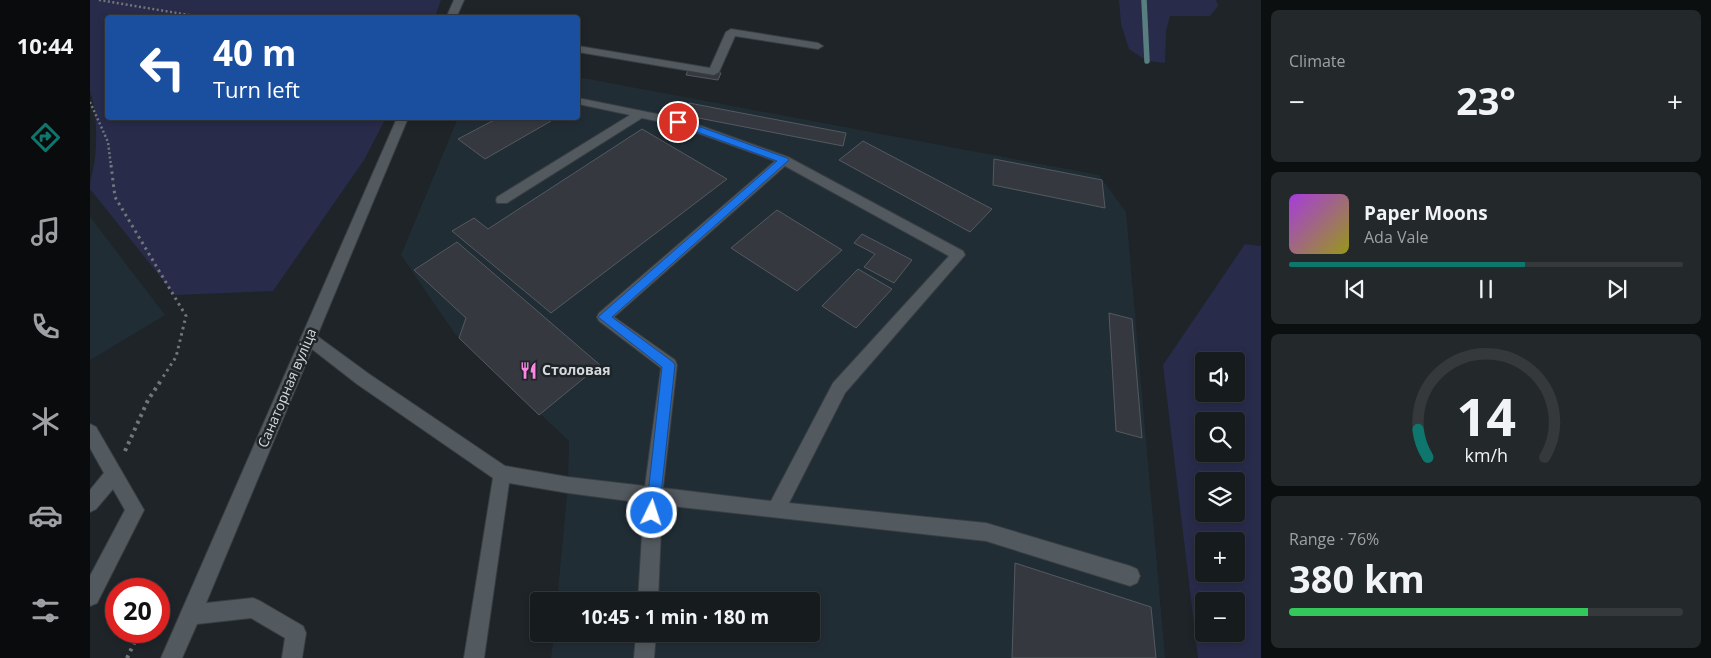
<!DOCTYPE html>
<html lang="en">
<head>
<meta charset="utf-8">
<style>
  body { margin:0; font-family:"Open Sans",sans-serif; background:#23282b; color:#f1f3f6; height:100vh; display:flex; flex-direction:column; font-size:19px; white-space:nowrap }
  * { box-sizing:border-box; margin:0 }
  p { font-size:16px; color:#9ea1a4 }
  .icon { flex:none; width:28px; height:28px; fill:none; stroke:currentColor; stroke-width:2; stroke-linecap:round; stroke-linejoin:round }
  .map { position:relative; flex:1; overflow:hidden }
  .drawer { display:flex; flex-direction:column; gap:10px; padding:10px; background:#0c0f10; width:450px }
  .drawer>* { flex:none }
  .banner { position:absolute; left:15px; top:15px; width:475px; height:105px; border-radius:5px; box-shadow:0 2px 8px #0003,0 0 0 1px #35393c; background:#1a4fa0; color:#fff; overflow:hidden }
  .tools { position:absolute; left:1105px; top:352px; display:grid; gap:10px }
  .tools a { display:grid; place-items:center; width:50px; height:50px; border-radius:5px; background:#161b1e; box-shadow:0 2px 8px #0003,0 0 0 1px #35393c; font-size:25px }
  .speed { position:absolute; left:15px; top:578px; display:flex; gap:10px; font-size:25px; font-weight:700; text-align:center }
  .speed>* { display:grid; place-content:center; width:65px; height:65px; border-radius:50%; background:#161b1e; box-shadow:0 2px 8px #0003,0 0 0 1px #35393c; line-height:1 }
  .speed .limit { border:8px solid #d22; background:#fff; color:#111 }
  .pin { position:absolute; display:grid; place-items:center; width:42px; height:42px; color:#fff; margin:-21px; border:2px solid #fff; border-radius:50%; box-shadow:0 1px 5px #0007 }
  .me { position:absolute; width:55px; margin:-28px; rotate:4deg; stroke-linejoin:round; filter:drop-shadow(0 0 4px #0008) }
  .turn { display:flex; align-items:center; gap:18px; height:105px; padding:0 25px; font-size:22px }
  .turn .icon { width:65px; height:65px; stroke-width:2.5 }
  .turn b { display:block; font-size:35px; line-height:42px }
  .big { font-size:38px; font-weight:700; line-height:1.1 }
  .drawer .card { flex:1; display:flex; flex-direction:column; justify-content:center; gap:8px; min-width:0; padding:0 18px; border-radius:8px; background:#23282b }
  .drawer .dial { align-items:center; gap:0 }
  .dial svg { height:130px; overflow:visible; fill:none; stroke:#35393c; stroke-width:7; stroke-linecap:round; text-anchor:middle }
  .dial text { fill:#f1f3f6; stroke:none }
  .song { display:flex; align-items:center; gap:15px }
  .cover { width:60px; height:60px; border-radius:8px; background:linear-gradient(135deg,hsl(280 70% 55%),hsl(60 70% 35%)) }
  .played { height:5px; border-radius:2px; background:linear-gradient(90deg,#0f766e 60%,#35393c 60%) }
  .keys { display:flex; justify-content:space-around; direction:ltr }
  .heat { display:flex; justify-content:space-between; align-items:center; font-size:28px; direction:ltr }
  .charge { height:8px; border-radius:4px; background:linear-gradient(90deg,#34c759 76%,#35393c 0) }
  .trip { position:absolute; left:440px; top:592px; width:290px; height:50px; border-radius:5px; background:#161b1e; box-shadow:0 2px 8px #0003,0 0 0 1px #35393c; font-weight:700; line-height:50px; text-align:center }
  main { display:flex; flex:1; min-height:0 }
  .menu { display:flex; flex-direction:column; width:90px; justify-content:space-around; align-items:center; background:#090b0c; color:#9ea1a4 }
  .menu .icon { width:35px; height:35px }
  .menu .on { color:#0f766e }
  .menu b { font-size:22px; color:#f1f3f6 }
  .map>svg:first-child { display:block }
</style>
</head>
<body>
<main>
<nav class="menu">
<b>10:44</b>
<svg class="icon on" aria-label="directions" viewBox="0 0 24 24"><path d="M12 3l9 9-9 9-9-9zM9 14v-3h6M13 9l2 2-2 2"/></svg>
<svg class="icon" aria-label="music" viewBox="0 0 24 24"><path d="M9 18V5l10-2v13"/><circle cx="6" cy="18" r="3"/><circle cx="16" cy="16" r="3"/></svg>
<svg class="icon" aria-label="phone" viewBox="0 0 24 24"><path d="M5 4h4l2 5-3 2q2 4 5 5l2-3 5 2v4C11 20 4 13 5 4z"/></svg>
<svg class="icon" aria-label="climate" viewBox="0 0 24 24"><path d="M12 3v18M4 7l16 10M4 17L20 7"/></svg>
<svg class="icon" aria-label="car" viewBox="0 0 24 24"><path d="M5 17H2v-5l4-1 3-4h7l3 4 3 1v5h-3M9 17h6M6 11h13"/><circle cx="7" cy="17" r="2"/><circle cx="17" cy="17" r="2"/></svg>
<svg class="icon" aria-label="filters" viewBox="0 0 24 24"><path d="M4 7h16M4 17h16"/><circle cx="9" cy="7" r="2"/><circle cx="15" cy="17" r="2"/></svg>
</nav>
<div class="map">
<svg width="1171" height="658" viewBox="0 0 1171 658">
  <rect width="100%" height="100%" fill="#1e2428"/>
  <g fill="#212d35">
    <path d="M488,77L1009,175L1036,212L1075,658H461L464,634H721V601H467L478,485L479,441L365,334L311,255L368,118H488Z"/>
    <path d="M0,217L75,315L0,360Z"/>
  </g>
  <g fill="#282b4a" fill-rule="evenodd">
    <path d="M0,0H351L345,17L18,18V118H296L274,160L183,291L85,295L0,189C0,178 4,169 5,158C7,137 7,112 0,91Z"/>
    <path d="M1029,0H1126L1128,6L1120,16H1080L1076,31L1075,63L1057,61L1039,49L1031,24Z"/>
    <path d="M1155,244L1171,246V658H1108L1073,365ZM1146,361V394H1114V361ZM1146,421V454H1114V421ZM1146,481V514H1114V481ZM1146,541V574H1114V541ZM1114,601H1146V634H1114Z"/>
  </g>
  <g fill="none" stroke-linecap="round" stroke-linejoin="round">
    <path stroke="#587e80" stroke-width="5.5" d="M1054,0L1057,61"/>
  </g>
  <g fill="#35393f" stroke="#555960">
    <path d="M599,68L631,73L628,80L596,75Z"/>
    <path d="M599,103L756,133L753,146L593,115Z"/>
    <path d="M408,118H455L461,121L395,159L368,139Z"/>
    <path d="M552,129L637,179L461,313L362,231L384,218L398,229Z"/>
    <path d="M773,141L902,209L880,232L749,160Z"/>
    <path d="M904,159L1012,180L1015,208L903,185Z"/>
    <path d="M687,210L752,250L707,291L641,248Z"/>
    <path d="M772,234L822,260L804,283L774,267L785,254L764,243Z"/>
    <path d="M367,242L510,365L449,415L369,338L376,318L324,270Z"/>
    <path d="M768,269L802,289L766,328L732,306Z"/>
    <path d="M1019,313L1042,319L1052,438L1026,431Z"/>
    <path d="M925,563L1061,607L1066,658H922Z"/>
  </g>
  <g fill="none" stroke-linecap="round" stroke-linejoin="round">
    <defs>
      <g id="minor">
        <path d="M364,0H374L366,18H356Z"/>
        <path d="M641,29L728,43L733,46L728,49L645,36L629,72L624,75L488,52V46L620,68L636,32Z"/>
        <path d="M488,98L592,119L698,157L873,251L875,255L755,393L699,503L896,523L1040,566L1047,569L1050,576L1047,583L1040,586L896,541L572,505L568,601H548L554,503L478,493L419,483L394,658H374L403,478L267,384L222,349L116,603L163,598L170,601L213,626L216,633L212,658H192L195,638L161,618L107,624L92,658H71L307,118H318L227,336L279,374L415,466L478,477L555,486L571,368L509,321L507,317L509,313L685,161L585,125L552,118L417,203H407L406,200L407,197L540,115L488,104ZM695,166L859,256L743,383L681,501L573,488L587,365L585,360L524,317Z"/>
        <path d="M0,424L6,427L54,510L7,603L0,606V576L35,510L23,489L6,509L0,512V490L14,473L0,448Z"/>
        <path d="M546,634H566L564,658H544Z"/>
      </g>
    </defs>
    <use href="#minor" stroke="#393e42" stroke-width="2"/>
    <g stroke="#71767a" stroke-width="2.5" stroke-dasharray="2 2.5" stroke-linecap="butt">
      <path d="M9,0L117,18"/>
      <path d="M0,102L18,142L21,166"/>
    </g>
    <path stroke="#71767a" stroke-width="3" stroke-dasharray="2.5 4" stroke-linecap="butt" d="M21,165L25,197L96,316L86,357L71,380"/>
    <g stroke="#71767a" stroke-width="4" stroke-dasharray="3 4.5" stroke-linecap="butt">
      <path d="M35,451L58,400L72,379"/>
      <path d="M37,658L48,635"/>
    </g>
    <use href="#minor" fill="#535a5f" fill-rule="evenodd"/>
  </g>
  <path fill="#1a73e8" stroke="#114b97" d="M588,119L697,158L699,160L522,317L583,362L585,365L569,513L567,518L562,520L558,518L556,513L572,367L508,317L687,161L585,124V120Z"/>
  <defs>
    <symbol id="restaurant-bare" viewBox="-9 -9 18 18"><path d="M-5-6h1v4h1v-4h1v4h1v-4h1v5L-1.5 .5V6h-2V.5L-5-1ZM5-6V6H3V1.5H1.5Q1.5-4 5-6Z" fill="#fd86e3" stroke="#1e2428" stroke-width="2.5" paint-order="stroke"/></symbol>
  </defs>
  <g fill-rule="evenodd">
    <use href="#restaurant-bare" x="426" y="358" width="25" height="25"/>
  </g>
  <g text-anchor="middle" stroke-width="5" stroke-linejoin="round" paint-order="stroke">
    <g font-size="14" font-weight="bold" fill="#d5d9dc" stroke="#1e2428" text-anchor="start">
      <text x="452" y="375">Столовая</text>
    </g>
    <g font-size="14" fill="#d5d9dc" stroke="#1e2428">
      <text transform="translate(197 388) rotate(-67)" y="5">Санаторная вуліца</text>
    </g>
  </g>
</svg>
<div class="tools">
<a><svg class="icon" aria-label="sound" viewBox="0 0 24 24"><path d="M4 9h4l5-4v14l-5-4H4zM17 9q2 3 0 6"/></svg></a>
<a><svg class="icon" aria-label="search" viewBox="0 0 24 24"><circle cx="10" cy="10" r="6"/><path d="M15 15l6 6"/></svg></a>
<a><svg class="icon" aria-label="layers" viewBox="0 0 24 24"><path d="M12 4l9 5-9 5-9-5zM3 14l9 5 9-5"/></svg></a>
<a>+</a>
<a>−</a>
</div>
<div class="speed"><div class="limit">20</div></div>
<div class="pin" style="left:588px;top:122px;background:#d93025"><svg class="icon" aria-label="arrive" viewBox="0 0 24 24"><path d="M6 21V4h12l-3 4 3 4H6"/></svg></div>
<svg class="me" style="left:562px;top:513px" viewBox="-20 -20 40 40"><circle r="17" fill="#1a73e8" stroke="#fff" stroke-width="3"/><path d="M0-11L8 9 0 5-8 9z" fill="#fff"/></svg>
<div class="trip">10:45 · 1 min · 180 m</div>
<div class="banner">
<div class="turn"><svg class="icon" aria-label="left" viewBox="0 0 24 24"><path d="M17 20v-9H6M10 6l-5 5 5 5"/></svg><div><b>40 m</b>Turn left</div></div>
</div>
</div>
<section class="drawer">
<div class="card"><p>Climate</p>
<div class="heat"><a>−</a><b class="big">23°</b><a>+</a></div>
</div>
<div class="card">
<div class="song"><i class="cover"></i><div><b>Paper Moons</b><p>Ada Vale</p></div></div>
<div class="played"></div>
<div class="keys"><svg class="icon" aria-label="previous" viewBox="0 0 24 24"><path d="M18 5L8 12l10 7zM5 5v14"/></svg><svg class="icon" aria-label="pause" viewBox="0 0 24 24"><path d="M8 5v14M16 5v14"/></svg><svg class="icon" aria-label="next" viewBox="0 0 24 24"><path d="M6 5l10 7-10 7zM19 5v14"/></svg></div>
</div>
<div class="card dial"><svg viewBox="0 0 100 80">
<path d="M14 69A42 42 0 1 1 86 69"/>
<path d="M14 69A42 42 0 0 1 8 52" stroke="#0f766e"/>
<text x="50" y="56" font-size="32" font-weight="700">14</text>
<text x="50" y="72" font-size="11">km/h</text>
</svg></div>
<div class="card"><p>Range · 76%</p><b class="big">380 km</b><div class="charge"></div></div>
</section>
</main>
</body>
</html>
